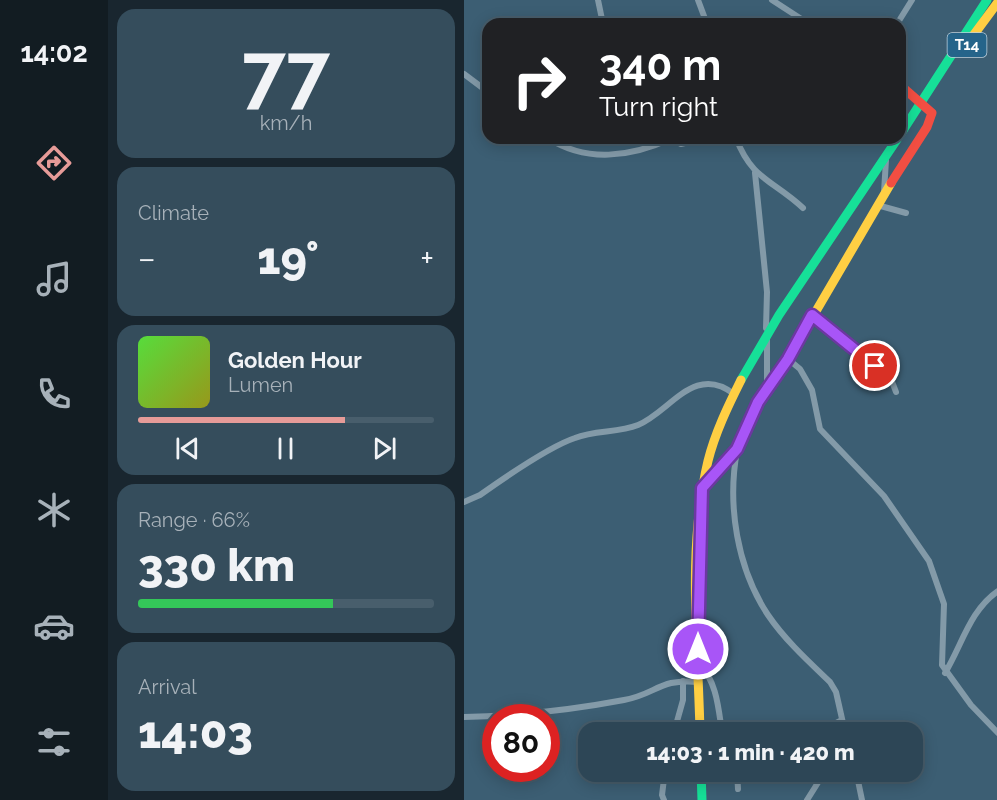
<!DOCTYPE html>
<html lang="en">
<head>
<meta charset="utf-8">
<style>
  body { margin:0; font-family:Raleway,sans-serif; background:#354d5c; color:#f1f3f6; height:100vh; display:flex; flex-direction:column; font-size:22px; white-space:nowrap }
  * { box-sizing:border-box; margin:0 }
  p { font-size:20px; color:#a7b1b9 }
  .icon { flex:none; width:33px; height:33px; fill:none; stroke:currentColor; stroke-width:2; stroke-linecap:round; stroke-linejoin:round }
  .map { position:relative; flex:1; overflow:hidden }
  .side { display:flex; flex-direction:column; gap:9px; padding:9px; background:#19262f; width:356px }
  .side>* { flex:none }
  .banner { position:absolute; left:18px; top:18px; width:424px; height:126px; border-radius:18px; box-shadow:0 3px 15px #0003,0 0 0 2px #485e6c; background:#202124; color:#fff; overflow:hidden }
  .speed { position:absolute; left:18px; top:704px; display:flex; gap:12px; font-size:30px; font-weight:700; text-align:center }
  .speed>* { display:grid; place-content:center; width:78px; height:78px; border-radius:50%; background:#2d4656; box-shadow:0 3px 15px #0003,0 0 0 2px #485e6c; line-height:1 }
  .speed .limit { border:9px solid #d22; background:#fff; color:#111 }
  .pin { position:absolute; display:grid; place-items:center; width:51px; height:51px; color:#fff; margin:-26px; border:3px solid #fff; border-radius:50%; box-shadow:0 2px 6px #0007 }
  .me { position:absolute; width:66px; margin:-33px; rotate:0deg; stroke-linejoin:round; filter:drop-shadow(0 0 4px #0008) }
  .turn { display:flex; align-items:center; gap:21px; height:126px; padding:0 18px; font-size:27px }
  .turn .icon { width:78px; height:78px; stroke-width:2.5 }
  .turn b { display:block; font-size:42px; line-height:51px }
  .big { font-size:45px; font-weight:800; line-height:1.1 }
  .side .tile { flex:1; display:flex; flex-direction:column; justify-content:center; gap:9px; min-width:0; padding:0 21px; border-radius:18px; background:#354d5c }
  .side .dial { align-items:center; gap:0 }
  .dial b { font-size:78px; line-height:1 }
  .song { display:flex; align-items:center; gap:18px }
  .cover { width:72px; height:72px; border-radius:9px; background:linear-gradient(135deg,hsl(110 70% 55%),hsl(60 70% 35%)) }
  .played { height:6px; border-radius:3px; background:linear-gradient(90deg,#e69b98 70%,#485e6c 70%) }
  .keys { display:flex; justify-content:space-around; direction:ltr }
  .heat { display:flex; justify-content:space-between; align-items:center; font-size:33px; direction:ltr }
  .charge { height:9px; border-radius:4px; background:linear-gradient(90deg,#34c759 66%,#485e6c 0) }
  .trip { position:absolute; left:114px; top:722px; width:345px; height:60px; border-radius:18px; background:#2d4656; box-shadow:0 3px 15px #0003,0 0 0 2px #485e6c; font-weight:800; line-height:60px; text-align:center }
  main { display:flex; flex:1; min-height:0 }
  .dock { display:flex; flex-direction:column; width:108px; justify-content:space-around; align-items:center; background:#121c22; color:#a7b1b9 }
  .dock .icon { width:42px; height:42px }
  .dock .on { color:#e69b98 }
  .dock b { font-size:27px; color:#f1f3f6 }
  .map>svg:first-child { display:block }
</style>
</head>
<body>
<main>
<nav class="dock">
<b>14:02</b>
<svg class="icon on" aria-label="directions" viewBox="0 0 24 24"><path d="M12 3l9 9-9 9-9-9zM9 14v-3h6M13 9l2 2-2 2"/></svg>
<svg class="icon" aria-label="music" viewBox="0 0 24 24"><path d="M9 18V5l10-2v13"/><circle cx="6" cy="18" r="3"/><circle cx="16" cy="16" r="3"/></svg>
<svg class="icon" aria-label="phone" viewBox="0 0 24 24"><path d="M5 4h4l2 5-3 2q2 4 5 5l2-3 5 2v4C11 20 4 13 5 4z"/></svg>
<svg class="icon" aria-label="climate" viewBox="0 0 24 24"><path d="M12 3v18M4 7l16 10M4 17L20 7"/></svg>
<svg class="icon" aria-label="car" viewBox="0 0 24 24"><path d="M5 17H2v-5l4-1 3-4h7l3 4 3 1v5h-3M9 17h6M6 11h13"/><circle cx="7" cy="17" r="2"/><circle cx="17" cy="17" r="2"/></svg>
<svg class="icon" aria-label="filters" viewBox="0 0 24 24"><path d="M4 7h16M4 17h16"/><circle cx="9" cy="7" r="2"/><circle cx="15" cy="17" r="2"/></svg>
</nav>
<section class="side">
<div class="tile dial"><b>77</b><p>km/h</p></div>
<div class="tile"><p>Climate</p>
<div class="heat"><a>−</a><b class="big">19°</b><a>+</a></div>
</div>
<div class="tile">
<div class="song"><i class="cover"></i><div><b>Golden Hour</b><p>Lumen</p></div></div>
<div class="played"></div>
<div class="keys"><svg class="icon" aria-label="previous" viewBox="0 0 24 24"><path d="M18 5L8 12l10 7zM5 5v14"/></svg><svg class="icon" aria-label="pause" viewBox="0 0 24 24"><path d="M8 5v14M16 5v14"/></svg><svg class="icon" aria-label="next" viewBox="0 0 24 24"><path d="M6 5l10 7-10 7zM19 5v14"/></svg></div>
</div>
<div class="tile"><p>Range · 66%</p><b class="big">330 km</b><div class="charge"></div></div>
<div class="tile"><p>Arrival</p><b class="big">14:03</b></div>
</section>
<div class="map">
<svg width="534" height="800" viewBox="0 0 534 800">
  <rect width="100%" height="100%" fill="#3c5e73"/>
  <g fill="none" stroke-linecap="round" stroke-linejoin="round">
    <g stroke="#839aa8" stroke-width="6">
      <path d="M134,0L139,24"/>
      <path d="M234,0L243,24"/>
      <path d="M308,0L345,24"/>
      <path d="M433,24L448,0"/>
      <path d="M0,74L24,92"/>
      <path d="M84,138C122,163 167,157 206,139"/>
      <path d="M205,138L217,144L240,138"/>
      <path d="M272,138C288,180 309,180 339,208"/>
      <path d="M291,173L303,292L302,328"/>
      <path d="M420,192L422,160"/>
      <path d="M413,205L442,213"/>
      <path d="M348,315L427,379L432,392"/>
      <path d="M324,359L336,369L348,390L356,429L420,496L465,561L480,604L478,665L507,705L534,733"/>
      <path d="M303,387V338"/>
      <path d="M273,451C263,505 273,568 304,615C321,640 344,661 366,682L372,692L381,732"/>
      <path d="M0,502L16,495C40,478 84,447 111,438C131,430 154,433 174,425C206,412 230,363 270,394"/>
      <path d="M235,662C253,684 254,705 258,732"/>
      <path d="M481,673C498,645 506,610 534,591"/>
      <path d="M0,717C54,716 107,710 160,700C193,694 195,678 235,682"/>
      <path d="M210,732L219,700V681"/>
      <path d="M355,732L378,720"/>
      <path d="M273,771L274,789"/>
      <path d="M392,771L398,800"/>
      <path d="M200,800L198,795L201,771"/>
      <path d="M343,800L355,781L371,771"/>
    </g>
    <g stroke="#16e098" stroke-width="9">
      <path d="M436,135L523,0"/>
      <path d="M277,380L315,315L434,138"/>
      <path d="M237,771L238,800"/>
    </g>
    <g stroke="#ffcf43" stroke-width="9">
      <path d="M500,48L534,2"/>
      <path d="M239,488L274,449L294,402L324,359L427,183"/>
      <path d="M236,732C234,643 223,549 244,461C251,433 264,406 277,380"/>
    </g>
    <path stroke="#f24e42" stroke-width="9" d="M427,183L463,127L468,113L436,85"/>
  </g>
  <g fill="none" stroke-linecap="round" stroke-linejoin="round">
    <defs>
      <path id="route" d="M234,649L238,488L273,449L294,402L324,359L348,315L411,366"/>
    </defs>
    <use href="#route" stroke="#6d37a1" stroke-width="15"/>
    <use href="#route" stroke="#a855f7" stroke-width="10"/>
  </g>
  <g text-anchor="middle" stroke-width="6" stroke-linejoin="round" paint-order="stroke">
    <rect fill="#25648a" stroke="#bed0dc" stroke-width="1.5" x="483.5" y="33" width="39" height="24" rx="4.5"/>
    <g font-size="15" font-weight="bold" fill="#fff">
      <text x="503" y="50">T14</text>
    </g>
  </g>
</svg>
<div class="speed"><div class="limit">80</div></div>
<div class="pin" style="left:411px;top:366px;background:#d93025"><svg class="icon" aria-label="arrive" viewBox="0 0 24 24"><path d="M6 21V4h12l-3 4 3 4H6"/></svg></div>
<svg class="me" style="left:234px;top:649px" viewBox="-20 -20 40 40"><circle r="17" fill="#a855f7" stroke="#fff" stroke-width="3"/><path d="M0-11L8 9 0 5-8 9z" fill="#fff"/></svg>
<div class="trip">14:03 · 1 min · 420 m</div>
<div class="banner">
<div class="turn"><svg class="icon" aria-label="right" viewBox="0 0 24 24"><path d="M7 20v-9h11M14 6l5 5-5 5"/></svg><div><b>340 m</b>Turn right</div></div>
</div>
</div>
</main>
</body>
</html>
